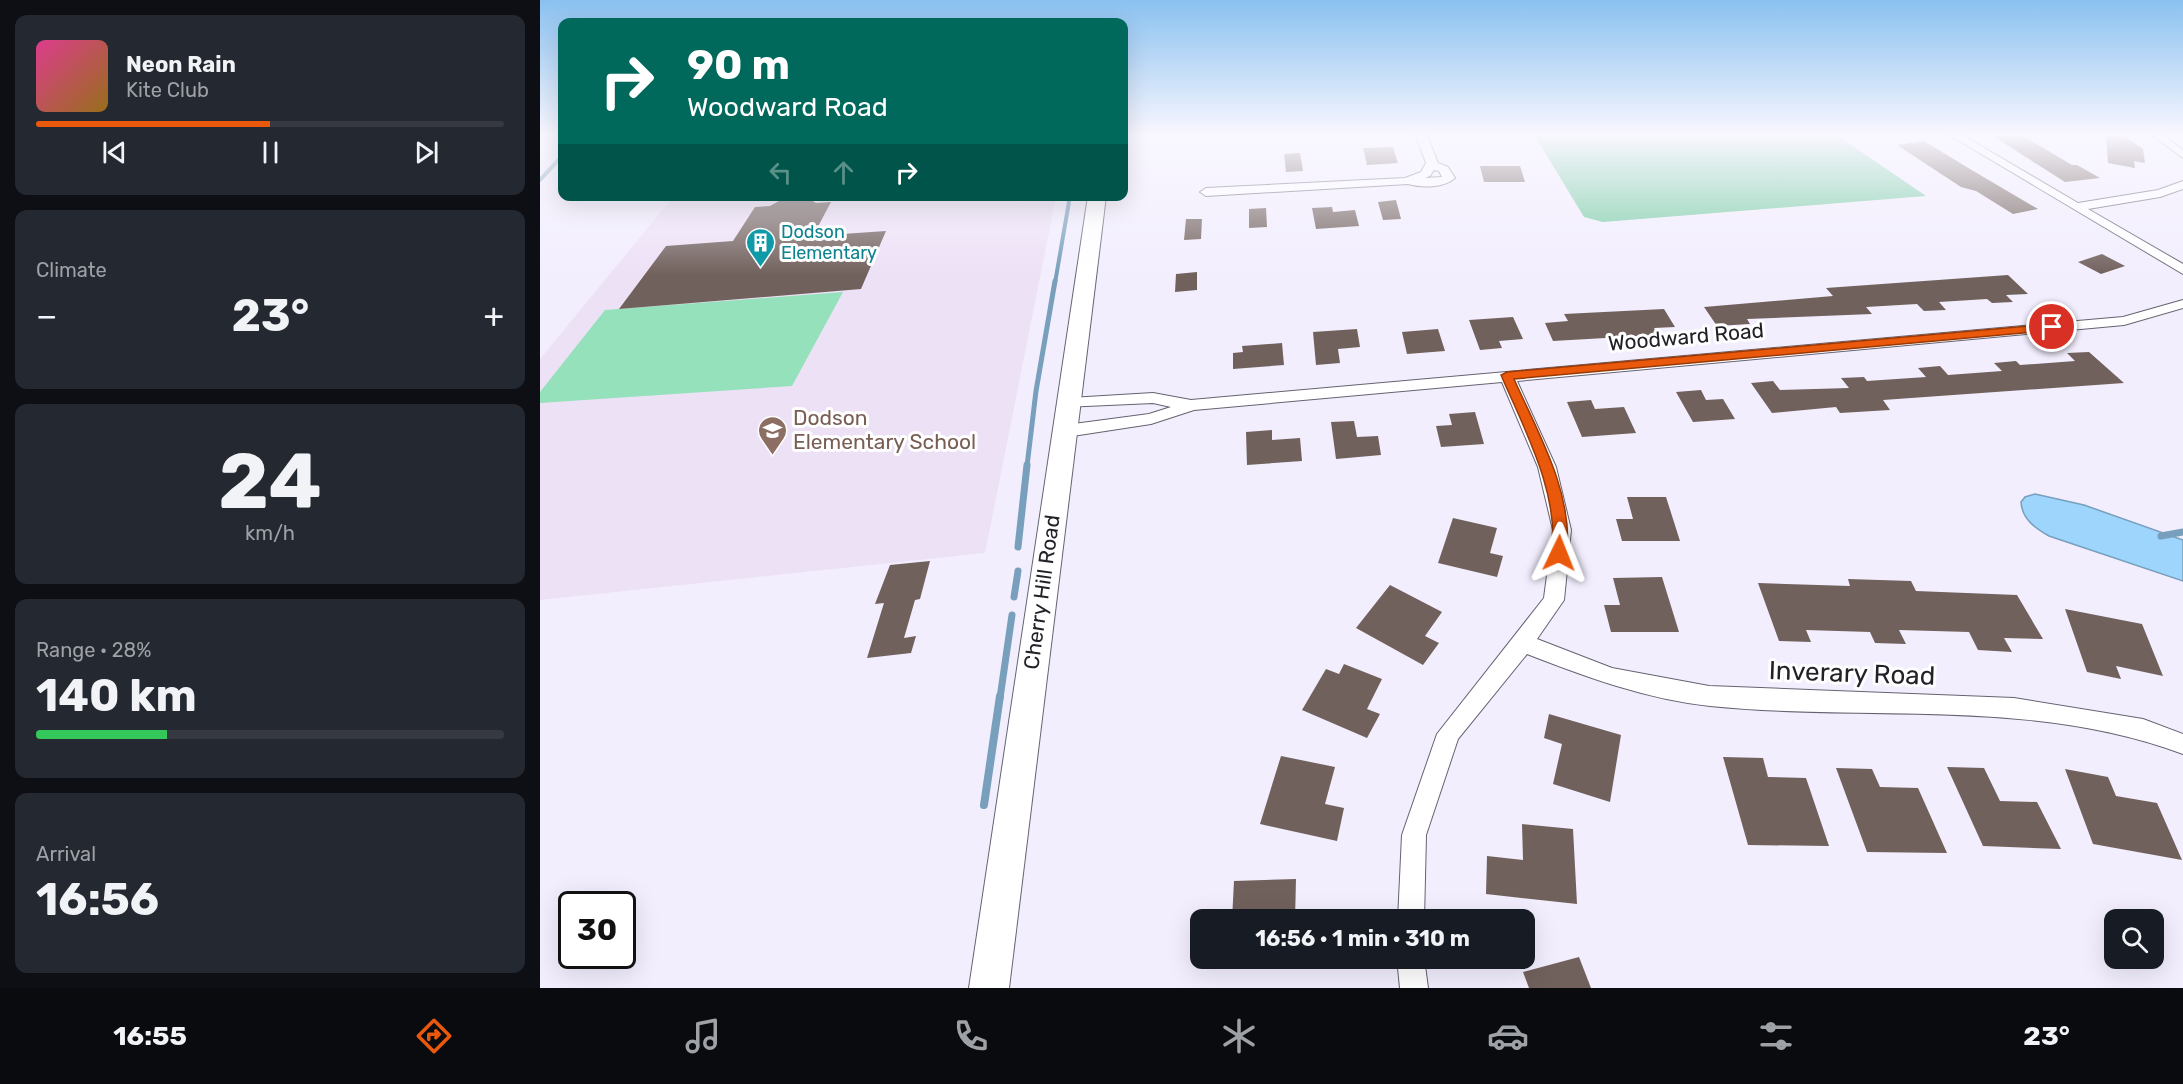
<!DOCTYPE html>
<html lang="en">
<head>
<meta charset="utf-8">
<style>
  body { margin:0; font-family:Rubik,sans-serif; background:#242831; color:#f1f3f6; height:100vh; display:flex; flex-direction:column; font-size:22px; white-space:nowrap }
  * { box-sizing:border-box; margin:0 }
  p { font-size:20px; color:#9ea1a6 }
  .icon { flex:none; width:33px; height:33px; fill:none; stroke:currentColor; stroke-width:2; stroke-linecap:round; stroke-linejoin:round }
  .map { position:relative; flex:1; overflow:hidden }
  .drawer { display:flex; flex-direction:column; gap:15px; padding:15px; background:#0d0f14; width:540px }
  .drawer>* { flex:none }
  .banner { position:absolute; left:18px; top:18px; width:570px; height:183px; border-radius:12px; box-shadow:0 6px 24px #0002; background:#00695c; color:#fff; overflow:hidden }
  .controls { position:absolute; left:1564px; top:909px; display:grid; gap:12px }
  .controls a { display:grid; place-items:center; width:60px; height:60px; border-radius:12px; background:#171b24; box-shadow:0 6px 24px #0002; font-size:30px }
  .speed { position:absolute; left:18px; top:891px; display:flex; gap:12px; font-size:30px; font-weight:700; text-align:center }
  .speed>* { display:grid; place-content:center; width:78px; height:78px; border-radius:50%; background:#171b24; box-shadow:0 6px 24px #0002; line-height:1 }
  .speed .limit { border:3px solid #111; border-radius:9px; background:#fff; color:#111 }
  .pin { position:absolute; display:grid; place-items:center; width:51px; height:51px; color:#fff; margin:-26px; border:3px solid #fff; border-radius:50%; box-shadow:0 2px 6px #0007 }
  .me { position:absolute; width:66px; margin:-33px; rotate:2deg; stroke-linejoin:round; filter:drop-shadow(0 0 4px #0008) }
  .turn { display:flex; align-items:center; gap:21px; height:126px; padding:0 30px; font-size:27px }
  .turn .icon { width:78px; height:78px; stroke-width:2.5 }
  .turn b { display:block; font-size:42px; line-height:51px }
  .lanes { display:flex; align-items:center; height:57px; padding:0 30px; background:#0003; justify-content:center; gap:30px; direction:ltr }
  .lanes .off { opacity:.35 }
  .big { font-size:45px; font-weight:700; line-height:1.1 }
  .drawer .widget { flex:1; display:flex; flex-direction:column; justify-content:center; gap:9px; min-width:0; padding:0 21px; border-radius:12px; background:#242831 }
  .drawer .dial { align-items:center; gap:0 }
  .dial b { font-size:78px; line-height:1 }
  .song { display:flex; align-items:center; gap:18px }
  .cover { width:72px; height:72px; border-radius:9px; background:linear-gradient(135deg,hsl(330 70% 55%),hsl(40 70% 35%)) }
  .played { height:6px; border-radius:3px; background:linear-gradient(90deg,#ea580c 50%,#363941 50%) }
  .keys { display:flex; justify-content:space-around; direction:ltr }
  .heat { display:flex; justify-content:space-between; align-items:center; font-size:33px; direction:ltr }
  .charge { height:9px; border-radius:4px; background:linear-gradient(90deg,#34c759 28%,#363941 0) }
  .trip { position:absolute; left:650px; top:909px; width:345px; height:60px; border-radius:12px; background:#171b24; box-shadow:0 6px 24px #0002; font-weight:700; line-height:60px; text-align:center }
  .dock { display:flex; height:96px; justify-content:space-around; align-items:center; background:#090b0e; color:#9ea1a6 }
  .dock .icon { width:42px; height:42px }
  .dock .on { color:#ea580c }
  .dock b { font-size:27px; color:#f1f3f6 }
  main { display:flex; flex:1; min-height:0 }
  .map>svg:first-child { display:block }
</style>
</head>
<body>
<main>
<section class="drawer">
<div class="widget">
<div class="song"><i class="cover"></i><div><b>Neon Rain</b><p>Kite Club</p></div></div>
<div class="played"></div>
<div class="keys"><svg class="icon" aria-label="previous" viewBox="0 0 24 24"><path d="M18 5L8 12l10 7zM5 5v14"/></svg><svg class="icon" aria-label="pause" viewBox="0 0 24 24"><path d="M8 5v14M16 5v14"/></svg><svg class="icon" aria-label="next" viewBox="0 0 24 24"><path d="M6 5l10 7-10 7zM19 5v14"/></svg></div>
</div>
<div class="widget"><p>Climate</p>
<div class="heat"><a>−</a><b class="big">23°</b><a>+</a></div>
</div>
<div class="widget dial"><b>24</b><p>km/h</p></div>
<div class="widget"><p>Range · 28%</p><b class="big">140 km</b><div class="charge"></div></div>
<div class="widget"><p>Arrival</p><b class="big">16:56</b></div>
</section>
<div class="map">
<svg width="1643" height="988" viewBox="0 0 1643 988">
  <rect width="100%" height="100%" fill="#f2eefe"/>
  <path fill="#ede1f6" d="M133,197H516L445,553L0,600V359Z"/>
  <path fill="#94e1bb" d="M303,292L252,386L0,403V392L65,310Z"/>
  <path fill="#79cca4" d="M995,136H1298L1386,196L1063,222L1044,217Z"/>
  <path fill="#9dd5fc" stroke="#789fbc" stroke-width="1.5" d="M1495,494L1544,505L1643,540V581L1509,536C1495,528 1482,519 1481,502L1485,497Z"/>
  <g fill="none" stroke-linecap="round" stroke-linejoin="round">
    <g stroke="#789fbc" stroke-width="4">
      <path d="M0,180L22,156"/>
      <path d="M515,283L530,196"/>
    </g>
    <path stroke="#789fbc" stroke-width="5" d="M487,466L496,391L515,281"/>
    <g stroke="#789fbc" stroke-width="7">
      <path d="M1621,536L1643,532"/>
      <path d="M478,547L487,465"/>
      <path d="M474,597L478,571"/>
      <path d="M460,698L472,615"/>
    </g>
    <path stroke="#789fbc" stroke-width="8" d="M444,805L460,696"/>
  </g>
  <g fill="#71615d">
    <path d="M1453,136H1483L1532,165H1537L1560,178L1525,182Z"/>
    <path d="M1566,136H1584L1603,149L1605,163L1594,161L1595,168L1568,163Z"/>
    <path d="M1384,141L1430,169L1498,209L1473,214L1436,191L1421,187L1357,145Z"/>
    <path d="M853,147L858,163L827,165L823,148Z"/>
    <path d="M760,153L763,171L746,172L744,154Z"/>
    <path d="M940,166H980L985,182H944Z"/>
    <path d="M248,196H264L276,203L291,202L273,236L346,231L321,289L79,309L126,246L193,241L215,207L230,206Z"/>
    <path d="M856,200L861,219L843,220L838,202Z"/>
    <path d="M792,207L793,212L815,210L819,226L776,229L772,208Z"/>
    <path d="M726,208L727,227L709,228V209Z"/>
    <path d="M646,219H662L661,239L644,240Z"/>
    <path d="M1562,254L1585,266L1561,274L1538,262Z"/>
    <path d="M657,272V290L635,292L636,274Z"/>
    <path d="M1468,275L1488,294L1466,295L1473,302L1452,303L1447,299L1399,302L1406,310L1384,311L1377,304L1326,307L1332,314L1207,319L1210,324L1177,326L1164,307L1293,296L1286,288Z"/>
    <path d="M1124,309L1135,327L1114,328L1118,335L1013,341L1005,323L1028,321L1024,314Z"/>
    <path d="M973,317L983,339L959,341L962,348L940,350L929,320Z"/>
    <path d="M817,329L820,347L798,349L800,363L776,365L773,332Z"/>
    <path d="M898,329L905,351L867,354L862,332Z"/>
    <path d="M742,343L744,365L693,369V353L703,352L702,346Z"/>
    <path d="M1549,352L1584,383L1343,400L1350,410L1300,413L1296,407L1232,413L1211,383L1233,381L1240,390L1309,388L1301,378L1324,377L1327,381L1386,377L1378,368L1400,366L1408,375L1462,371L1454,363L1476,361L1480,365L1535,361L1527,353Z"/>
    <path d="M1161,390L1166,400L1183,399L1195,419L1153,422L1136,392Z"/>
    <path d="M1051,400L1055,409L1084,407L1096,433L1042,437L1027,402Z"/>
    <path d="M935,412L944,444L901,447L896,426L912,425L909,414Z"/>
    <path d="M814,421L817,437L838,436L841,455L796,459L791,422Z"/>
    <path d="M732,430V440L760,438L762,461L707,465L706,432Z"/>
    <path d="M1087,497H1126L1140,541H1082L1076,519H1093Z"/>
    <path d="M913,518L957,528L950,553L963,556L957,577L898,563Z"/>
    <path d="M390,561L380,599L375,600L364,638L376,636L371,653L327,658L344,603L335,604L350,565Z"/>
    <path d="M1122,577L1139,632H1071L1064,605H1080L1073,578Z"/>
    <path d="M1308,579L1371,581L1376,591L1477,595L1503,639L1464,638L1472,652L1438,650L1429,632L1359,630L1366,644L1335,643L1330,632L1266,630L1271,642L1239,641L1218,583L1310,586Z"/>
    <path d="M850,585L902,612L885,636L899,643L883,665L816,628Z"/>
    <path d="M1525,609L1602,624L1623,676L1576,666L1581,679L1547,672Z"/>
    <path d="M804,664L842,679L827,709L840,714L827,738L762,710L786,669L799,674Z"/>
    <path d="M1009,714L1081,735L1070,802L1013,784L1022,744L1004,738Z"/>
    <path d="M741,756L795,767L785,804L804,808L797,841L720,824Z"/>
    <path d="M1183,757L1223,758L1228,777L1266,778L1289,846L1208,845Z"/>
    <path d="M1407,767L1444,768L1460,801L1497,802L1521,849L1443,846Z"/>
    <path d="M1296,768L1332,769L1340,787L1378,788L1407,853L1327,852Z"/>
    <path d="M1525,769L1568,777L1576,796L1617,803L1642,860L1553,844Z"/>
    <path d="M982,824L1033,829L1037,904L946,894L947,856L983,860Z"/>
    <path d="M756,879L755,920H692L694,881Z"/>
    <path d="M1039,957L1051,988H989L983,972Z"/>
  </g>
  <g fill="none" stroke-linecap="round" stroke-linejoin="round">
    <defs>
      <g id="minor">
        <path d="M876,136H887L898,163L908,167L915,178C904,188 882,188 868,184L666,196L660,192L666,188L865,178L881,172L886,163ZM894,170L899,171L902,177L885,178L890,176Z"/>
        <path d="M1411,136H1424L1538,203L1618,190L1643,181V189L1620,197L1548,209L1643,264V274Z"/>
        <path d="M1613,136H1625L1643,150V158Z"/>
        <path d="M1643,300V308L1584,325L977,381L1016,467L1031,530L1024,600L997,639L1072,668L1169,686L1474,698L1603,719L1643,734V754C1492,697 1327,722 1170,706C1106,699 1046,677 987,654L918,739L886,835L884,920H858L862,835L897,734L1004,598L1013,530L998,467L962,382L654,410L611,424L526,437L518,431L526,425L609,414L631,407L613,403L524,407L522,403L524,399L530,398L613,393L651,400L1583,317Z"/>
        <path d="M857,958H884L888,988H860Z"/>
      </g>
      <path id="secondary" d="M548,196H566L469,988H429Z"/>
    </defs>
    <use href="#minor" stroke="#666371" stroke-width="2"/>
    <use href="#secondary" stroke="#666371" stroke-width="2"/>
    <use href="#minor" fill="#fff" fill-rule="evenodd"/>
    <use href="#secondary" fill="#fff" fill-rule="evenodd"/>
  </g>
  <linearGradient id="sky" x2="0" y2="1"><stop stop-color="#8ac1f0"/><stop offset="0.49" stop-color="#f9f7ff"/><stop offset="1" stop-color="#f9f7ff" stop-opacity="0"/></linearGradient>
  <rect width="1643" height="275" fill="url(#sky)"/>
  <path fill="#ea580c" stroke="#983908" stroke-width="1.5" d="M1512,324L1518,327L1516,330L974,379C998,433 1033,492 1027,553L1019,559L1012,553C1019,492 985,431 961,375L967,372Z"/>
  <defs>
    <symbol id="building-pin" viewBox="-11 -11 22 30"><path d="M0 17L-7.5 6A9.5 9.5 0 1 1 7.5 6Z" fill="#0f9aa8" stroke="#fefefe"/><path d="M-4-6H4V6H1V3H-1V6H-4ZM-2.5-4.3h1.7v1.8h-1.7ZM.8-4.3h1.7v1.8H.8ZM-2.5-1h1.7V.8h-1.7ZM.8-1h1.7V.8H.8Z" fill="#fff"/></symbol>
    <symbol id="school-pin" viewBox="-11 -11 22 30"><path d="M0 17L-7.5 6A9.5 9.5 0 1 1 7.5 6Z" fill="#8d6e63" stroke="#fefefe"/><path d="M0-5L7-2L0 1L-7-2ZM-4 1L0 2.5L4 1V4Q0 6-4 4Z" fill="#fff"/></symbol>
  </defs>
  <g fill-rule="evenodd">
    <use href="#building-pin" x="204" y="226" width="33" height="45"/>
    <use href="#school-pin" x="216" y="414" width="33" height="45"/>
  </g>
  <g text-anchor="middle" stroke-width="6" stroke-linejoin="round" paint-order="stroke">
    <g font-size="18" fill="#0d838f" stroke="#fefefe" text-anchor="start">
      <text x="241" y="238">Dodson<tspan x="241" dy="21">Elementary</tspan></text>
    </g>
    <g font-size="21" fill="#222127" stroke="#fefefe">
      <text transform="translate(1146 337) rotate(-5)" y="7">Woodward Road</text>
      <text transform="translate(502 592) rotate(-82)" y="7">Cherry Hill Road</text>
    </g>
    <g font-size="21" fill="#785e54" stroke="#fefefe" text-anchor="start">
      <text x="253" y="425">Dodson<tspan x="253" dy="24">Elementary School</tspan></text>
    </g>
    <g font-size="26" fill="#222127" stroke="#fefefe">
      <text transform="translate(1312 673) rotate(2)" y="9">Inverary Road</text>
    </g>
  </g>
</svg>
<div class="controls">
<a><svg class="icon" aria-label="search" viewBox="0 0 24 24"><circle cx="10" cy="10" r="6"/><path d="M15 15l6 6"/></svg></a>
</div>
<div class="speed"><div class="limit">30</div></div>
<div class="pin" style="left:1512px;top:327px;background:#d93025"><svg class="icon" aria-label="arrive" viewBox="0 0 24 24"><path d="M6 21V4h12l-3 4 3 4H6"/></svg></div>
<svg class="me" style="left:1019px;top:553px" viewBox="-20 -20 40 40"><path d="M0-17L14 15 0 8-14 15z" fill="#ea580c" stroke="#fff" stroke-width="4"/></svg>
<div class="trip">16:56 · 1 min · 310 m</div>
<div class="banner">
<div class="turn"><svg class="icon" aria-label="right" viewBox="0 0 24 24"><path d="M7 20v-9h11M14 6l5 5-5 5"/></svg><div><b>90 m</b>Woodward Road</div></div>
<div class="lanes"><svg class="icon off" aria-label="left" viewBox="0 0 24 24"><path d="M17 20v-9H6M10 6l-5 5 5 5"/></svg><svg class="icon off" aria-label="ahead" viewBox="0 0 24 24"><path d="M12 20V5M6 11l6-6 6 6"/></svg><svg class="icon" aria-label="right" viewBox="0 0 24 24"><path d="M7 20v-9h11M14 6l5 5-5 5"/></svg></div>
</div>
</div>
</main>
<nav class="dock">
<b>16:55</b>
<svg class="icon on" aria-label="directions" viewBox="0 0 24 24"><path d="M12 3l9 9-9 9-9-9zM9 14v-3h6M13 9l2 2-2 2"/></svg>
<svg class="icon" aria-label="music" viewBox="0 0 24 24"><path d="M9 18V5l10-2v13"/><circle cx="6" cy="18" r="3"/><circle cx="16" cy="16" r="3"/></svg>
<svg class="icon" aria-label="phone" viewBox="0 0 24 24"><path d="M5 4h4l2 5-3 2q2 4 5 5l2-3 5 2v4C11 20 4 13 5 4z"/></svg>
<svg class="icon" aria-label="climate" viewBox="0 0 24 24"><path d="M12 3v18M4 7l16 10M4 17L20 7"/></svg>
<svg class="icon" aria-label="car" viewBox="0 0 24 24"><path d="M5 17H2v-5l4-1 3-4h7l3 4 3 1v5h-3M9 17h6M6 11h13"/><circle cx="7" cy="17" r="2"/><circle cx="17" cy="17" r="2"/></svg>
<svg class="icon" aria-label="filters" viewBox="0 0 24 24"><path d="M4 7h16M4 17h16"/><circle cx="9" cy="7" r="2"/><circle cx="15" cy="17" r="2"/></svg>
<b>23°</b>
</nav>
</body>
</html>
